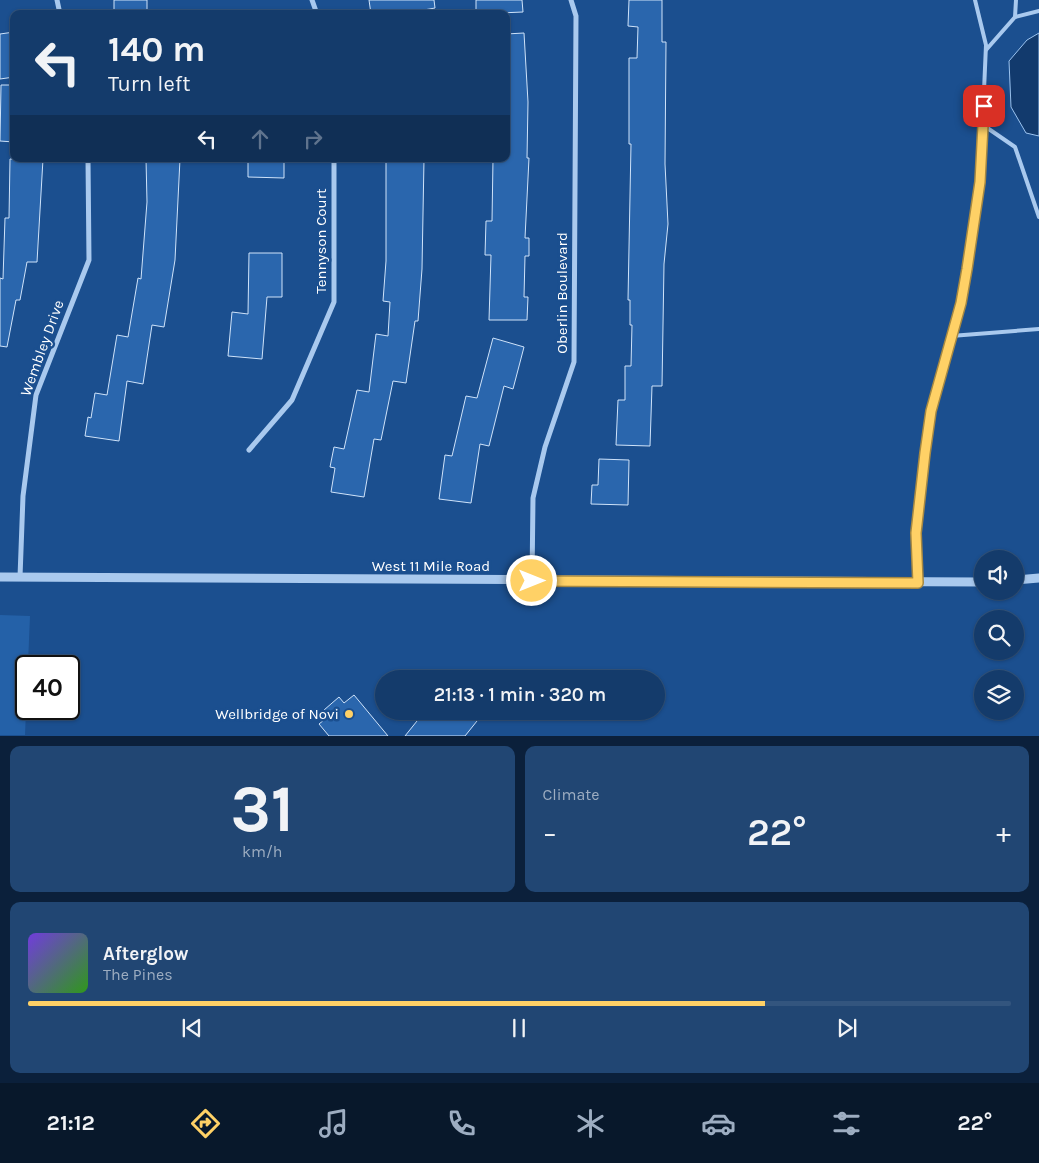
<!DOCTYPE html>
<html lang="en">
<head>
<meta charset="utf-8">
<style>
  body { margin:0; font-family:Karla,sans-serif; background:#214673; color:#f1f3f6; height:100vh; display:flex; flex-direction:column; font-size:19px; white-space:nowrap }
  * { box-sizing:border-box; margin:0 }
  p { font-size:16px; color:#9dadc1 }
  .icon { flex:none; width:28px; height:28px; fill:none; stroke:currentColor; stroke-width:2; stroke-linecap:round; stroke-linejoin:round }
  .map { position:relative; height:736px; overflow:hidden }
  .drawer { display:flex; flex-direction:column; gap:10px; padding:10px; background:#0b203b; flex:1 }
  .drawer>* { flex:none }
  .hud { position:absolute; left:10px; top:10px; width:500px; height:152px; border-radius:10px; box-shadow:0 1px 4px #0004,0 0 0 1px #33557e; background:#143b6b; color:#f1f3f6; overflow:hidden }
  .tools { position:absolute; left:974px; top:550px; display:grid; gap:10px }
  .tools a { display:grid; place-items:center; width:50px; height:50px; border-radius:50%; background:#143b6b; box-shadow:0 1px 4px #0004,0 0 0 1px #33557e; font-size:25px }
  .speed { position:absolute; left:15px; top:655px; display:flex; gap:10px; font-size:25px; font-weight:700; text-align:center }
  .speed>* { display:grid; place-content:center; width:65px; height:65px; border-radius:50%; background:#143b6b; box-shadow:0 1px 4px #0004,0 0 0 1px #33557e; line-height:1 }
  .speed .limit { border:2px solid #111; border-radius:8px; background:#fff; color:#111 }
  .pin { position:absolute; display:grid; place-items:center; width:42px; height:42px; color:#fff; margin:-21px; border-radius:10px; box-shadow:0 2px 8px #0006 }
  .me { position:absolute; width:55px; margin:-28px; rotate:90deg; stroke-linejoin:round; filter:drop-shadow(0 0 4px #0008) }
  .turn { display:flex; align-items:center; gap:18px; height:105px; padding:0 15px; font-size:22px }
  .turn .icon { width:65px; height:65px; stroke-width:2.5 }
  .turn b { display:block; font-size:35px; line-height:42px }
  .lanes { display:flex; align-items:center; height:48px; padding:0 15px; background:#0003; justify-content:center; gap:25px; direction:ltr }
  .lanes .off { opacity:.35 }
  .big { font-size:38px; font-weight:600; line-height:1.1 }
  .drawer .widget { flex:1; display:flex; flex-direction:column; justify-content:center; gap:8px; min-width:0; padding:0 18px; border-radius:10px; background:#214673 }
  .drawer .dial { align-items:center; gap:0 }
  .dial b { font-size:65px; line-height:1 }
  .song { display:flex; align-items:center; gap:15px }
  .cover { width:60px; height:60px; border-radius:8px; background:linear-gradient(135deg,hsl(260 70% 55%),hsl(110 70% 35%)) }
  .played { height:5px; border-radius:2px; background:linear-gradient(90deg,#ffd166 75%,#33557e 75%) }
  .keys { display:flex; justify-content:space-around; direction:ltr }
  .heat { display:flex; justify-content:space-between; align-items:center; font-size:28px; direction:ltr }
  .drawer .tiles { flex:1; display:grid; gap:10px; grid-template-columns:1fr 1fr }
  .widget:last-child { grid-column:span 2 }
  .trip { position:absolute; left:375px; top:670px; width:290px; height:50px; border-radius:25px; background:#143b6b; box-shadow:0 1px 4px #0004,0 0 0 1px #33557e; font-weight:600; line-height:50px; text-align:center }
  .dock { display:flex; height:80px; justify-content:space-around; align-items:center; background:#08182b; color:#9dadc1 }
  .dock .icon { width:35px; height:35px }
  .dock .active { color:#ffd166 }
  .dock b { font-size:22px; color:#f1f3f6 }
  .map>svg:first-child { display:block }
</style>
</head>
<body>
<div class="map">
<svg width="1039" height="736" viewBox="0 0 1039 736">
  <rect width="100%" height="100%" fill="#1b4f8f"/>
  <path fill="#2461a8" d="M0,615L30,616L25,735H0Z"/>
  <path fill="#123a6d" stroke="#9cc4f0" d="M1039,33V136L1026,133L1011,107L1009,61L1027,40Z"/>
  <g fill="#2a66ad" stroke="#cfe3fa">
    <rect x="114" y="0" width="33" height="14"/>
    <path d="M369,0H434L435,8L401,14H371Z"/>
    <path d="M476,0H522L523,12L476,14Z"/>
    <path d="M629,0H662V42H666L665,164L668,224L664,264L662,386H652L650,446L616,445L618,400H625V366H631L632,325H630V300H628L631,144H629V58H637L638,27L628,26Z"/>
    <path d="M14,32V77L0,79V34Z"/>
    <path d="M524,33L528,102L527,158H529L525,238H529V256H525L524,297H528L527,320H489L491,255H485L486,221H492L493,159H506V34Z"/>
    <path d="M1,85H14V142L0,141Z"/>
    <path d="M10,159H43L37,262H27L20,300H16L7,347L0,346V278L3,279L5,218H9Z"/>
    <path d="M146,159H180L175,260L164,327L152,325L143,384L127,381L119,441L85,436L88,417L91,418L95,393L107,395L117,335L128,337L138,278L141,279L147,202Z"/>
    <path d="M248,159H284V178L248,177Z"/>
    <path d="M386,159H424L422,269L418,321H415L406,383L393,381L381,440L374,439L364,497L331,492L335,468L330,467L334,447L344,449L357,390L369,392L376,334L388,336L390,302L383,301L386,261Z"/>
    <path d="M249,253H282V297H267L262,359L228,356L232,312L248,314Z"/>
    <path d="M493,338L524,347L513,389L504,386L489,446L480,444L471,503L439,499L445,455L452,456L466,396L477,398Z"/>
    <path d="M599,459L629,460L628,505L591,504L592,485H598Z"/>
    <path d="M354,695L388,736H329L319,724L329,716L324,710L339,697L344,703Z"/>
    <path d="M425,711H479L474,718L477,721L465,736H405Z"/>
  </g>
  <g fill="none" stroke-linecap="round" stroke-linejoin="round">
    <g stroke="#a9c9ee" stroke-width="4">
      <path d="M1015,17L1016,0"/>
      <path d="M986,50L1015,17L1039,11"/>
      <path d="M983,125L1015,147L1039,217"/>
      <path d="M951,336L1039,329"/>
      <path d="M918,581L916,533L931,411L961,303L980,182L986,45L975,0"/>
    </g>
    <g stroke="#a9c9ee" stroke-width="5">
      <path d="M57,0L60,14"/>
      <path d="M312,0L317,14"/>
      <path d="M249,450L292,400L334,302V159"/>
      <path d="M20,577L23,496L36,395L89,260L88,159"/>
      <path d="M532,580L533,498L545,447L574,362L576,16L571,0"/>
    </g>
    <g stroke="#a9c9ee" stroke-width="9">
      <path d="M0,577L982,582"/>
      <path d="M1015,580L1039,578"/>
    </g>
  </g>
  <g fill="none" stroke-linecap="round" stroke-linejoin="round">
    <defs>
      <path id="route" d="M532,581L918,583L916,533L925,453L931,411L961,303L967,269L980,182L984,106"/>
    </defs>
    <use href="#route" stroke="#a68842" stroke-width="12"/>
    <use href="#route" stroke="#ffd166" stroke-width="9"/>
  </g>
  <circle fill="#ffd166" stroke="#1b4f8f" stroke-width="2" cx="349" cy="714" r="5"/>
  <g text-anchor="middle" stroke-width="5" stroke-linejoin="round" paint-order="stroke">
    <g font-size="15" fill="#fff" stroke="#1b4f8f">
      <text transform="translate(321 241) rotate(-90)" y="5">Tennyson Court</text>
      <text transform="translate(562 293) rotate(-90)" y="5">Oberlin Boulevard</text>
      <text transform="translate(42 348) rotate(-70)" y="5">Wembley Drive</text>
      <text x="431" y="571">West 11 Mile Road</text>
    </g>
    <g font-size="15" fill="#fff" stroke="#1b4f8f" text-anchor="end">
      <text x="339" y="719">Wellbridge of Novi</text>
    </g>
  </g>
</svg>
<div class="tools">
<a><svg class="icon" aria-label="sound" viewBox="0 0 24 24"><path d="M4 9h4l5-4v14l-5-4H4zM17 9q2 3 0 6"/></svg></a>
<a><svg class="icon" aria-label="search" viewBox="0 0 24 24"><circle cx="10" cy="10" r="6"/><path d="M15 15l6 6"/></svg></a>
<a><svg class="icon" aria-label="layers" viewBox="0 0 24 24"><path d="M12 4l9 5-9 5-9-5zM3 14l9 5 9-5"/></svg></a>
</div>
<div class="speed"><div class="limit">40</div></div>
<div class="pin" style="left:984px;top:106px;background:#d93025"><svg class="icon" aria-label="arrive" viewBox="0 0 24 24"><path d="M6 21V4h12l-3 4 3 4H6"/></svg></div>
<svg class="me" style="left:532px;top:581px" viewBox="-20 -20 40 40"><circle r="17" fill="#ffd166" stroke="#fff" stroke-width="3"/><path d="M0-11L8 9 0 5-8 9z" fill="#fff"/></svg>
<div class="trip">21:13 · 1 min · 320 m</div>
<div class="hud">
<div class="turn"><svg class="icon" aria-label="left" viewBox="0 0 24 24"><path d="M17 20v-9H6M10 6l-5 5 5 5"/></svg><div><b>140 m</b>Turn left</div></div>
<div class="lanes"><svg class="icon" aria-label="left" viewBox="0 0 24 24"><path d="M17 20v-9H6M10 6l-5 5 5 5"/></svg><svg class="icon off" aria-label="ahead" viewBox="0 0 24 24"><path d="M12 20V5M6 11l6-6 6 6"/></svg><svg class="icon off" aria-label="right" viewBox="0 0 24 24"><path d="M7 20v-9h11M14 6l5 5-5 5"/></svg></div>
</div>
</div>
<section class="drawer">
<div class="tiles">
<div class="widget dial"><b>31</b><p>km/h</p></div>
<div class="widget"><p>Climate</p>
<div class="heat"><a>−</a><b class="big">22°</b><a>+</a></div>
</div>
<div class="widget">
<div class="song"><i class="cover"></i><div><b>Afterglow</b><p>The Pines</p></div></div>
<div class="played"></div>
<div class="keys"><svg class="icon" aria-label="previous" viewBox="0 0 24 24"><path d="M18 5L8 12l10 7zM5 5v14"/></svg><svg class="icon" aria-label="pause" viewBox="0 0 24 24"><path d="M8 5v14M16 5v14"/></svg><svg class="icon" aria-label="next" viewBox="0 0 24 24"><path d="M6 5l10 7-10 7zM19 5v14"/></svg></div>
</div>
</div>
</section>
<nav class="dock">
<b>21:12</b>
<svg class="icon active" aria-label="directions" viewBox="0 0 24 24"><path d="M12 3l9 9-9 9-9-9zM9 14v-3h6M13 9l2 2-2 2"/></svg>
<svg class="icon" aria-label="music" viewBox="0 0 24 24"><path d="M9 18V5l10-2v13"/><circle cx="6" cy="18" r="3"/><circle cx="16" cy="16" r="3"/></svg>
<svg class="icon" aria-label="phone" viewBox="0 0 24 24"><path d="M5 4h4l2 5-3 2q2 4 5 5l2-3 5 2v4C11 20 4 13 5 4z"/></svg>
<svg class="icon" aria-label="climate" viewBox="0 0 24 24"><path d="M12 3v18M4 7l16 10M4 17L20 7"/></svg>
<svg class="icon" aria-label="car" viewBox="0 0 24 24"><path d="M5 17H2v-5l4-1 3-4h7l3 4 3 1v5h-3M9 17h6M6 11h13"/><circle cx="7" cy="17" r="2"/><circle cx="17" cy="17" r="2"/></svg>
<svg class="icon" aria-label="filters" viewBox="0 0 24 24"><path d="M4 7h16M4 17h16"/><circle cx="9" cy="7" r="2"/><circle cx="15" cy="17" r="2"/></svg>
<b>22°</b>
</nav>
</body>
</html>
